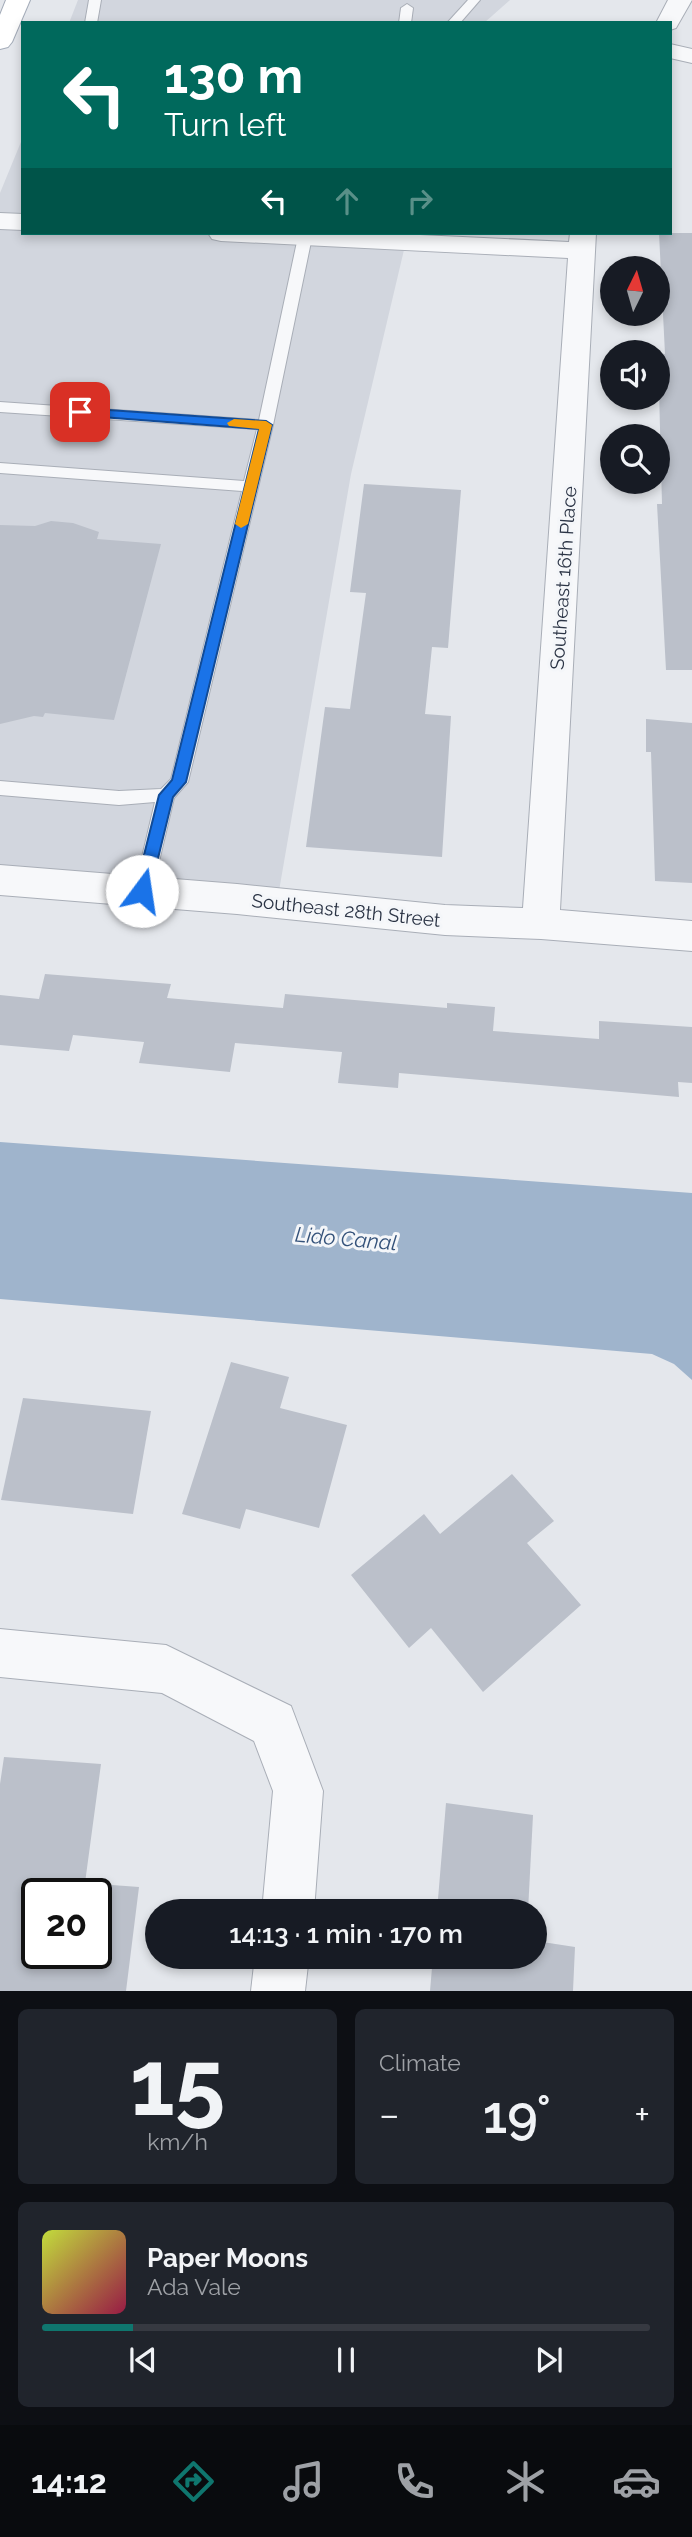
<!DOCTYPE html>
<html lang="en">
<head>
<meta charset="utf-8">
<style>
  body { margin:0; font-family:Raleway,sans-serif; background:#20242c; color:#f1f3f6; height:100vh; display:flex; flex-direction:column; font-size:26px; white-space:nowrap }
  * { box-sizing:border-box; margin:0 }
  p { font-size:23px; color:#9ea1a6 }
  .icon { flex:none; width:38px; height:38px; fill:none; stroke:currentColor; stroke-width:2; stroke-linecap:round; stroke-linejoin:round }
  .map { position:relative; height:1991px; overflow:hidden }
  .details { display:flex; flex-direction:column; gap:18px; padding:18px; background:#0d0f14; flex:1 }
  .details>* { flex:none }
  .guide { position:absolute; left:21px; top:21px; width:651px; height:214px; border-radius:0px; box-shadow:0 4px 10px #0003; background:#00695c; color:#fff; overflow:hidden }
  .needle { width:46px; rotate:5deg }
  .buttons { position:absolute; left:600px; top:256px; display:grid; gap:14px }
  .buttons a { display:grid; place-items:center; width:70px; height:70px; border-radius:50%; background:#171b24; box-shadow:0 4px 10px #0003; font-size:35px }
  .speed { position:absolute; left:21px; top:1878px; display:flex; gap:14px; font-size:35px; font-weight:700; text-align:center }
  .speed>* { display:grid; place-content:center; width:91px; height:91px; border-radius:50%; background:#171b24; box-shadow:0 4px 10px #0003; line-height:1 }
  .speed .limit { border:4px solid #111; border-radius:10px; background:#fff; color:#111 }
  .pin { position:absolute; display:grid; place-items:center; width:60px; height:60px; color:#fff; margin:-30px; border-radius:14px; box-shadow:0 4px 10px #0006 }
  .me { position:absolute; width:77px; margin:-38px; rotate:14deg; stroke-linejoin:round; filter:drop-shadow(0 0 5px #0008) }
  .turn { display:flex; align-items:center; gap:24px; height:147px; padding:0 28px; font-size:32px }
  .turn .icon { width:91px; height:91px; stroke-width:2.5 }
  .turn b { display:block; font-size:49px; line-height:60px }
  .lanes { display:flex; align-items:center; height:66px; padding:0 28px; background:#0003; justify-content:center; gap:35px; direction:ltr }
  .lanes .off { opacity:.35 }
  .big { font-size:52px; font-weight:600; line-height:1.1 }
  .details .tile { flex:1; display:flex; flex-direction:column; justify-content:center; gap:10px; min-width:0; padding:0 24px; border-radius:10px; background:#20242c }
  .details .dial { align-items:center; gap:0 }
  .dial b { font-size:91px; line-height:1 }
  .song { display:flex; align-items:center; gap:21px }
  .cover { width:84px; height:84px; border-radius:10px; background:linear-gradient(135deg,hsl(70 70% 55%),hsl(340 70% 35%)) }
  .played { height:7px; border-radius:4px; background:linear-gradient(90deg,#0f766e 15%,#363941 15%) }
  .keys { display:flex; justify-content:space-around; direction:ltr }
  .heat { display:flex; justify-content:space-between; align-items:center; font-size:38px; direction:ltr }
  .details .tiles { flex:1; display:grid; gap:18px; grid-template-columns:1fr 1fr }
  .tile:last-child { grid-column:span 2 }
  .trip { position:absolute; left:145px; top:1899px; width:402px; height:70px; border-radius:35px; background:#171b24; box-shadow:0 4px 10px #0003; font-weight:600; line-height:70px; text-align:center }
  .menu { display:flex; height:112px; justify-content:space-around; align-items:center; background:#090b0e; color:#9ea1a6 }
  .menu .icon { width:49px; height:49px }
  .menu .current { color:#0f766e }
  .menu b { font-size:32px; color:#f1f3f6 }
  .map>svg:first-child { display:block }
</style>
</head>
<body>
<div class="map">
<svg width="692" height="1991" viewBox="0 0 692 1991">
  <rect width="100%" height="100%" fill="#e4e7ec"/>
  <g fill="#d2d6de">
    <path d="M78,0H510L484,23H69Z"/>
    <path d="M23,137V233H408L351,474L279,891L0,878V193Z"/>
  </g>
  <path fill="#9fb4cc" d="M0,1142L692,1193V1380L674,1364L652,1354L0,1299Z"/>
  <g fill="#bbc0ca" fill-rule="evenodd">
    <path d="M659,233H692V670H666L657,504H662L658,353L665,354Z"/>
    <path d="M364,484L461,490L448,648L432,647L425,714L451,716L442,857L306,847L325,707L350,709L366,593L350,592Z"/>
    <path d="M51,521L73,523L99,532L97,539L161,544L114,720L45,713L43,717L34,716L0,724V525L35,526Z"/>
    <path d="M646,719L692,723V883L655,881L651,752H646Z"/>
    <path d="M45,974L171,984L167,998L283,1008L285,994L447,1008V1003L495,1007L493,1031L599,1039V1021L692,1027V1083L678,1082L679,1097L399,1073L398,1088L338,1083L342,1052L235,1043L230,1072L139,1063L144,1042L73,1035L69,1051L0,1045V995L39,999Z"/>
    <path d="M231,1362L289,1377L280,1408L347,1425L319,1528L246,1509L240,1529L182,1514Z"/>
    <path d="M23,1398L151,1411L133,1514L1,1500Z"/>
    <path d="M512,1474L554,1521L527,1543L581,1605L483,1692L431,1628L409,1648L351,1575L424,1514L440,1534Z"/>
    <path d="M4,1757L101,1764L85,1883L139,1887L126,1991H0V1784ZM37,1894H96V1953H37Z"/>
    <path d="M446,1803L533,1815L528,1911H437Z"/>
    <path d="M536,1941L575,1947L573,1991H430L433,1956H536Z"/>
  </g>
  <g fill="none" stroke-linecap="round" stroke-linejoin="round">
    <defs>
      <g id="lane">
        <path d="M89,0H101L97,23H85Z"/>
        <path d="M468,0H480L460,23H447Z"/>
        <path d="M407,4L413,8L411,23H399L401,8Z"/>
        <path d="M305,233L312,237L273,425L188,782L174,798L152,891L150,896L143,898L136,896L134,891L155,802L119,805L0,795V781L119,791L161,789L171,779L242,491L0,473V463L244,481L257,429L0,412V402L259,420L298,237Z"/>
      </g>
      <g id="street">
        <path d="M668,0H692L676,28L670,30V23H656Z"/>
        <path d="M670,44L692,49V63L670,58Z"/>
        <path d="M0,213L23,214V230L0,229Z"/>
        <path d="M208,233H378L569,242L570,233H596L560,910L692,921V951L541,939L445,935L237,914L0,895V865L237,884L445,905L523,908L568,258L221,241L212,239Z"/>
        <path d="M0,1629L166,1645L291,1706L323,1791L314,1911H262L273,1791L254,1741L162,1693L0,1677Z"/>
        <path d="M255,1956H309L305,1991H251Z"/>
      </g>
      <path id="primary" d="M6,0H30L12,42L8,47L0,49V15Z"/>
    </defs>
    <use href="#lane" stroke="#a9aeb7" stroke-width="2"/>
    <use href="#street" stroke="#a9aeb7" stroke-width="2"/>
    <use href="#primary" stroke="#a3abb8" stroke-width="2"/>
    <use href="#lane" fill="#f7f8fa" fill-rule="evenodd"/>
    <use href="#street" fill="#f7f8fa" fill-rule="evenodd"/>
    <use href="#primary" fill="#fff" fill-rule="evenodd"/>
  </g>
  <path fill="#1a73e8" stroke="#114b97" stroke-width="2" d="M80,408L266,421L272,425L186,782L173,797L150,891L142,898L135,891L159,795L172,780L259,429L75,415L74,412Z"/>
  <path fill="#f59e0b" d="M234,419L266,421L272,425L248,524L241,528L235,524L259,429L229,426L227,423Z"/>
  <g text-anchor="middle" stroke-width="6" stroke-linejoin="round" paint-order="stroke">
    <g font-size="19" fill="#2b3445" stroke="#f4f6f9">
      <text transform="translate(563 578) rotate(-86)" y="7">Southeast 16th Place</text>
      <text transform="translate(346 910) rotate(6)" y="7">Southeast 28th Street</text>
    </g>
    <g font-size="21" font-style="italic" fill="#34527a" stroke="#f4f6f9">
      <text transform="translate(346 1239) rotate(5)" y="7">Lido Canal</text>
    </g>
  </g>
</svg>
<div class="buttons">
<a><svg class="needle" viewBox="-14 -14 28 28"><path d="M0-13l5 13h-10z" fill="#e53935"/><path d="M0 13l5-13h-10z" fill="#9ea1a6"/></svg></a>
<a><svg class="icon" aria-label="sound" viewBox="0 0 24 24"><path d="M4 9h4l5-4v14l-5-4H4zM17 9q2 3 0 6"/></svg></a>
<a><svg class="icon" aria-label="search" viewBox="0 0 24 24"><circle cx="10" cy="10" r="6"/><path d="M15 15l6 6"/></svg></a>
</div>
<div class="speed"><div class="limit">20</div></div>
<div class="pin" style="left:80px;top:412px;background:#d93025"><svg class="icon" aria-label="arrive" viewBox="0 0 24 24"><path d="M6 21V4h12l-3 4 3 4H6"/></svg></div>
<svg class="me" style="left:142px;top:891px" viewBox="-20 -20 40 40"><circle r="19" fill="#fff"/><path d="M0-13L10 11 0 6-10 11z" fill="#1a73e8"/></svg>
<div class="trip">14:13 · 1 min · 170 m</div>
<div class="guide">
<div class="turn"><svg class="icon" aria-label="left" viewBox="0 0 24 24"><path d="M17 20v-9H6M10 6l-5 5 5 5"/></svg><div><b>130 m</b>Turn left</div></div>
<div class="lanes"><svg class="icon" aria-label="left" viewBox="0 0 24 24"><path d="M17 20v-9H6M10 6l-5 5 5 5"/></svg><svg class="icon off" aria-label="ahead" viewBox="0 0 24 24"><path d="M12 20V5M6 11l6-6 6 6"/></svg><svg class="icon off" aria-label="right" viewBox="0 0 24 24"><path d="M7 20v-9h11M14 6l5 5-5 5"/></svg></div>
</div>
</div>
<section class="details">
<div class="tiles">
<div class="tile dial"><b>15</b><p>km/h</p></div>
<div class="tile"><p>Climate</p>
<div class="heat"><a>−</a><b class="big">19°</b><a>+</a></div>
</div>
<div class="tile">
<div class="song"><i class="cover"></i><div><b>Paper Moons</b><p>Ada Vale</p></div></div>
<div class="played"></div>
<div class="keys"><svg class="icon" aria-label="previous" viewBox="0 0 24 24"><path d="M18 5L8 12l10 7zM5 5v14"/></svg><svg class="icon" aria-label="pause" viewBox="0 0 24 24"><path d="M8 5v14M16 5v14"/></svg><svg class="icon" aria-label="next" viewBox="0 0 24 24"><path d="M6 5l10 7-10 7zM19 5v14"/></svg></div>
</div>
</div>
</section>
<nav class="menu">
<b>14:12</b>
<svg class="icon current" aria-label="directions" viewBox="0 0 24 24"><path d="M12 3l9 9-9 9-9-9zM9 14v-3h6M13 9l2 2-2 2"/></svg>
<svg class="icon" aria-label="music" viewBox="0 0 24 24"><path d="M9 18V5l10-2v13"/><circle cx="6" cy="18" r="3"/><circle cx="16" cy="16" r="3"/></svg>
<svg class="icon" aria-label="phone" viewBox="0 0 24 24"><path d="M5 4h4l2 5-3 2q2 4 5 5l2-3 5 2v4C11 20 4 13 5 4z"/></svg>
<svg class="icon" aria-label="climate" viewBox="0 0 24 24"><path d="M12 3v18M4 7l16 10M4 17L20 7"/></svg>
<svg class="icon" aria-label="car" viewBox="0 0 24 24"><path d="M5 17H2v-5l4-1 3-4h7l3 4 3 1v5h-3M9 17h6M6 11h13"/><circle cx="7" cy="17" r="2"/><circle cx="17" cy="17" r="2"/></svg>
</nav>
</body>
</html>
